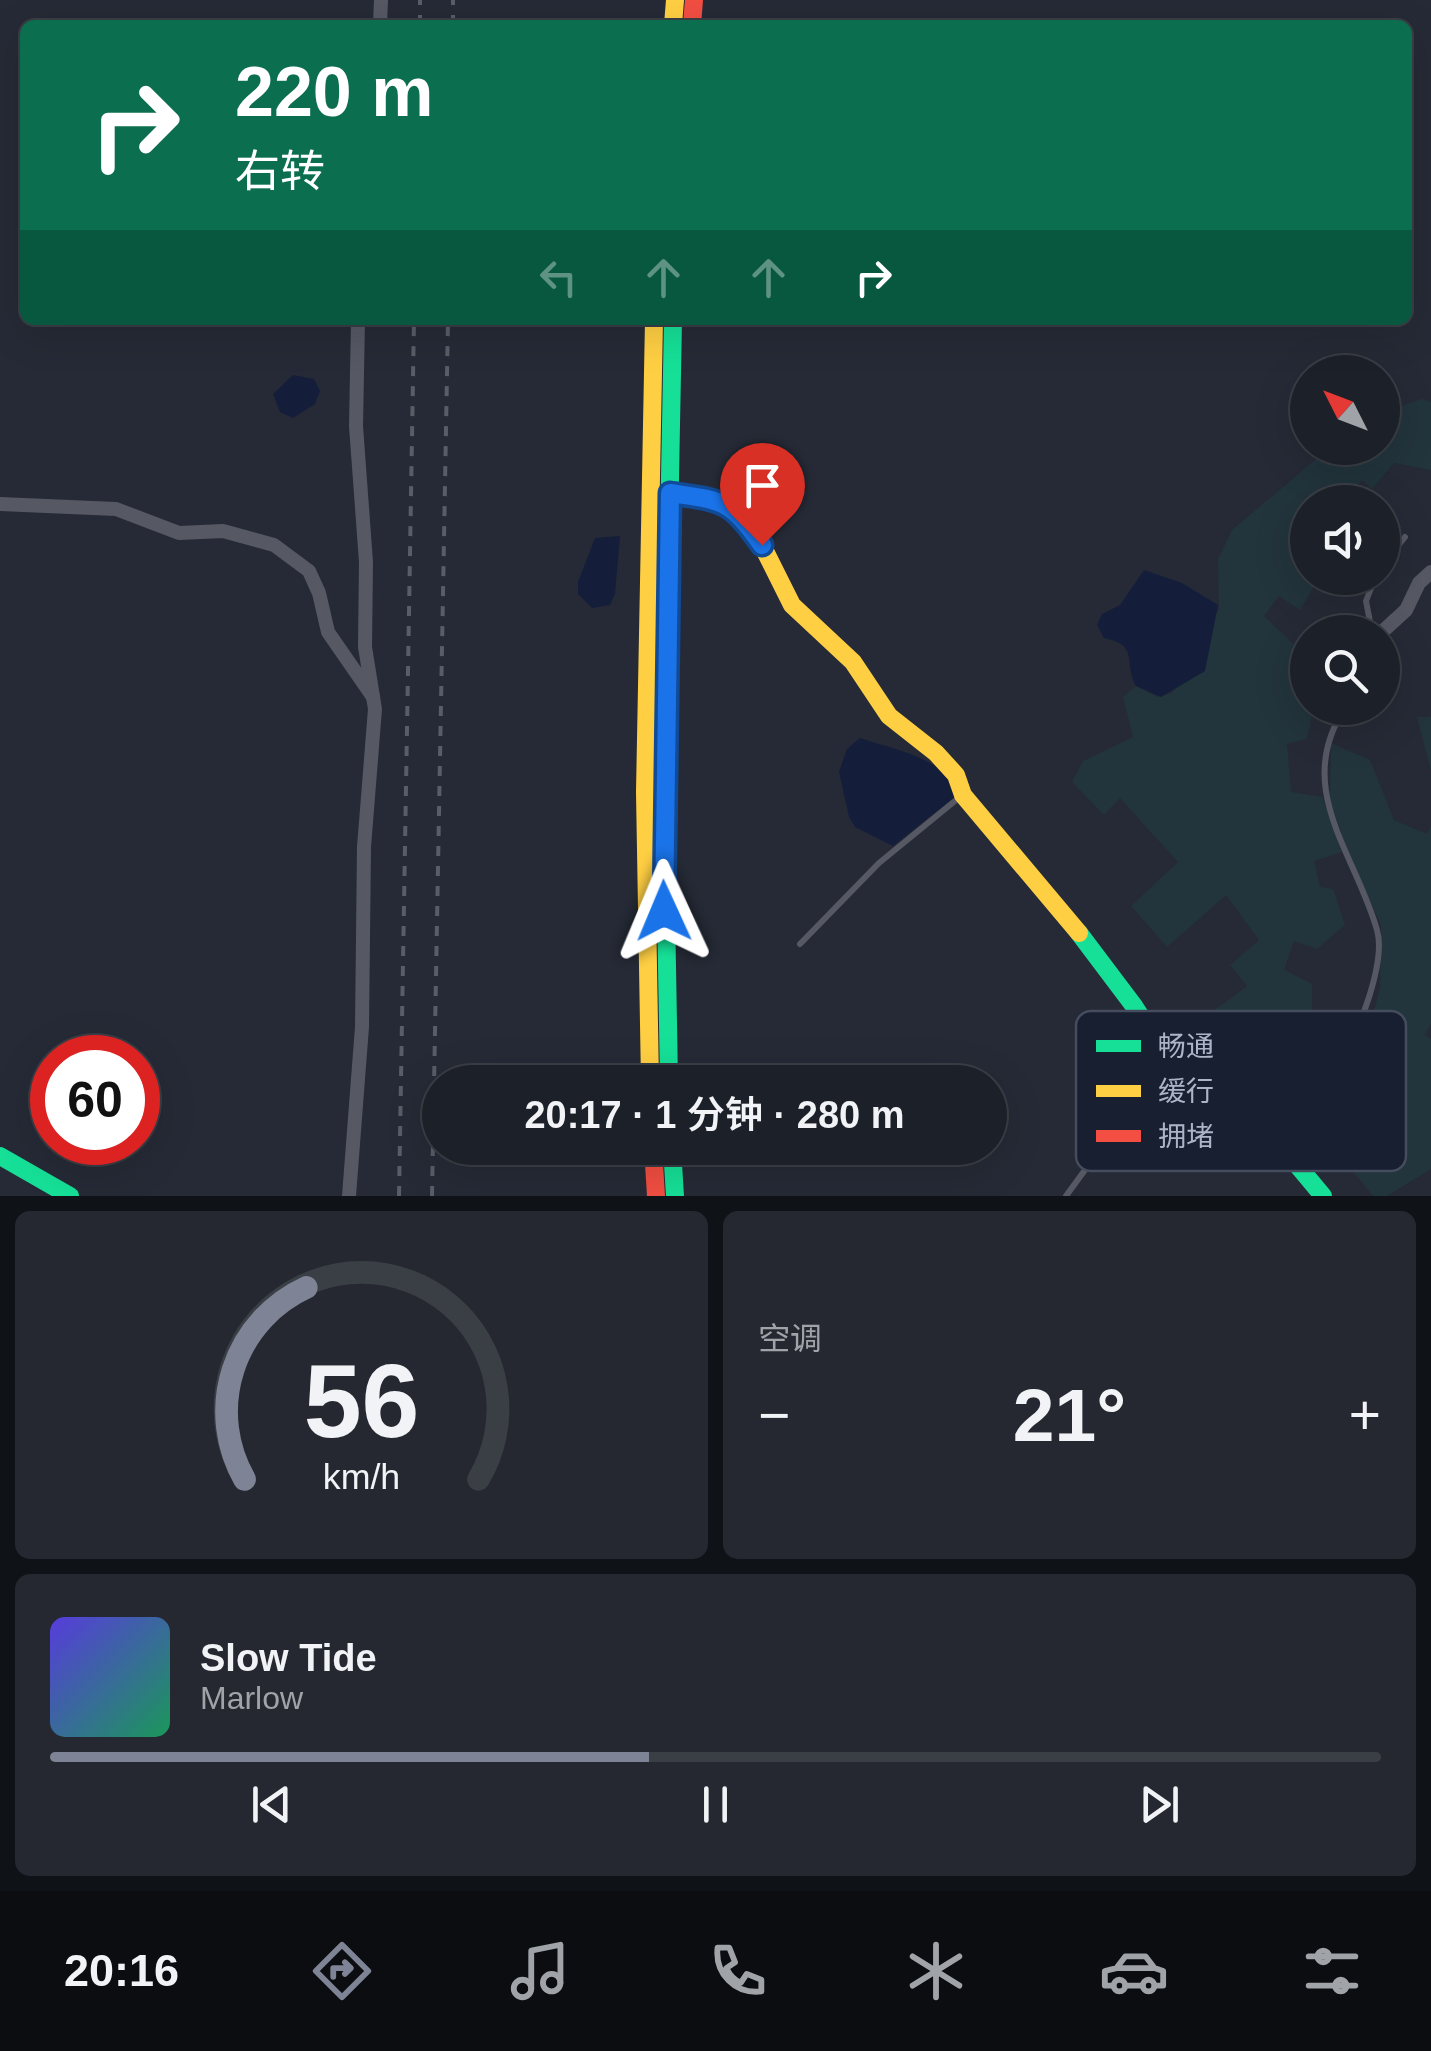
<!DOCTYPE html>
<html lang="zh">
<head>
<meta charset="utf-8">
<style>
  body { margin:0; font-family:Helvetica,"Noto Sans SC",sans-serif; background:#252830; color:#f1f3f6; height:100vh; display:flex; flex-direction:column; font-size:38px; white-space:nowrap }
  * { box-sizing:border-box; margin:0 }
  p { font-size:32px; color:#a0a3a8 }
  .icon { flex:none; width:55px; height:55px; fill:none; stroke:currentColor; stroke-width:2; stroke-linecap:round; stroke-linejoin:round }
  .map { position:relative; height:1196px; overflow:hidden }
  .drawer { display:flex; flex-direction:column; gap:15px; padding:15px; background:#0f1216; flex:1 }
  .drawer>* { flex:none }
  .guide { position:absolute; left:20px; top:20px; width:1392px; height:305px; border-radius:15px; box-shadow:0 10px 40px #0002,0 0 0 2px #3a3e45; background:#0b6e4f; color:#fff; overflow:hidden }
  .needle { width:65px; rotate:312deg }
  .controls { position:absolute; left:1290px; top:355px; display:grid; gap:20px }
  .controls a { display:grid; place-items:center; width:110px; height:110px; border-radius:50%; background:#1c2028; box-shadow:0 10px 40px #0002,0 0 0 2px #3a3e45; font-size:50px }
  .speed { position:absolute; left:30px; top:1035px; display:flex; gap:20px; font-size:50px; font-weight:700; text-align:center }
  .speed>* { display:grid; place-content:center; width:130px; height:130px; border-radius:50%; background:#1c2028; box-shadow:0 10px 40px #0002,0 0 0 2px #3a3e45; line-height:1 }
  .speed .limit { border:15px solid #d22; background:#fff; color:#111 }
  .pin { position:absolute; display:grid; place-items:center; width:85px; height:85px; color:#fff; margin:-102px -42px; border-radius:50% 50% 50% 0; rotate:-45deg; box-shadow:0 0 10px #0007 }
  .pin .icon { rotate:45deg }
  .me { position:absolute; width:110px; margin:-55px; rotate:359deg; stroke-linejoin:round; filter:drop-shadow(0 0 8px #0008) }
  .turn { display:flex; align-items:center; gap:35px; height:210px; padding:0 50px; font-size:45px }
  .turn .icon { width:130px; height:130px; stroke-width:2.5 }
  .turn b { display:block; font-size:70px; line-height:85px }
  .lanes { display:flex; align-items:center; height:95px; padding:0 50px; background:#0003; justify-content:center; gap:50px; direction:ltr }
  .lanes .off { opacity:.35 }
  .big { font-size:75px; font-weight:600; line-height:1.1 }
  .drawer .card { flex:1; display:flex; flex-direction:column; justify-content:center; gap:15px; min-width:0; padding:0 35px; border-radius:15px; background:#252830 }
  .drawer .dial { align-items:center; gap:0 }
  .dial svg { height:260px; overflow:visible; fill:none; stroke:#3a3e45; stroke-width:7; stroke-linecap:round; text-anchor:middle }
  .dial text { fill:#f1f3f6; stroke:none }
  .song { display:flex; align-items:center; gap:30px }
  .cover { width:120px; height:120px; border-radius:15px; background:linear-gradient(135deg,hsl(250 70% 55%),hsl(150 70% 35%)) }
  .played { height:10px; border-radius:5px; background:linear-gradient(90deg,#7e8495 45%,#3a3e45 45%) }
  .keys { display:flex; justify-content:space-around; direction:ltr }
  .heat { display:flex; justify-content:space-between; align-items:center; font-size:55px; direction:ltr }
  .drawer .tiles { flex:1; display:grid; gap:15px; grid-template-columns:1fr 1fr }
  .card:last-child { grid-column:span 2 }
  .trip { position:absolute; left:422px; top:1065px; width:585px; height:100px; border-radius:50px; background:#1c2028; box-shadow:0 10px 40px #0002,0 0 0 2px #3a3e45; font-weight:600; line-height:100px; text-align:center }
  .menu { display:flex; height:160px; justify-content:space-around; align-items:center; background:#0b0d10; color:#a0a3a8 }
  .menu .icon { width:70px; height:70px }
  .menu .current { color:#7e8495 }
  .menu b { font-size:45px; color:#f1f3f6 }
  .map>svg:first-child { display:block }
</style>
</head>
<body>
<div class="map">
<svg width="1431" height="1196" viewBox="0 0 1431 1196">
  <rect width="100%" height="100%" fill="#252a36"/>
  <g fill="#22343c">
    <path d="M1422,399L1431,402V470L1394,463L1372,489L1362,480L1342,502H1308V578H1319L1300,610L1279,596L1264,616L1307,657V690L1300,701L1312,714L1307,739L1287,744L1291,792L1322,797L1342,852L1314,861L1320,887L1333,889L1345,925L1317,949L1294,941L1284,970L1312,984V1018L1258,1064L1216,1009L1247,986L1230,965L1259,940L1226,895L1167,947L1131,906L1178,862L1120,798L1104,815L1072,782L1083,761L1133,737L1123,697L1136,686L1157,697L1172,693L1219,609L1218,559L1232,530L1329,448H1382L1383,412Z"/>
    <path d="M1417,717H1431V771Z"/>
    <path d="M1331,743L1370,760L1394,820L1427,834L1431,826V1023L1425,1035L1431,1039V1169L1387,1196H1373L1292,1096L1338,1055L1368,1096L1406,1082L1400,1024L1374,1011L1380,988L1381,925L1347,850L1330,800Z"/>
  </g>
  <g fill="#141e3a">
    <path d="M293,375L314,379L320,391L315,404L293,418L280,412L273,394Z"/>
    <path d="M620,536L615,594L610,605L592,608L578,594V582L595,538Z"/>
    <path d="M1144,570L1182,583L1218,605L1205,671L1161,697L1136,686C1123,662 1140,645 1104,638L1097,625L1102,614L1120,605Z"/>
    <path d="M860,738C892,749 950,758 956,796L893,846L855,827L849,817L839,772L847,749Z"/>
  </g>
  <g fill="none" stroke-linecap="round" stroke-linejoin="round">
    <g stroke="#565964" stroke-width="6">
      <path d="M1382,566L1405,537"/>
      <path d="M1372,632L1366,601L1375,578"/>
      <path d="M800,944L879,863L961,796"/>
      <path d="M1263,1123C1290,1104 1317,1085 1339,1059C1359,1036 1386,961 1377,930C1356,854 1292,788 1345,708"/>
      <path d="M1066,1196L1101,1148L1180,1079"/>
    </g>
    <g stroke="#565964" stroke-width="14">
      <path d="M380,25L381,0"/>
      <path d="M0,504L116,509L179,533L223,531L274,545L309,571L319,593L328,632L373,697"/>
      <path d="M1382,632L1406,610L1419,583L1431,572"/>
      <path d="M349,1196L362,1027L364,847L375,709L365,647L366,562L356,426L358,320"/>
    </g>
    <g stroke="#16e098" stroke-width="18">
      <path d="M1079,933L1134,1006L1181,1078L1196,1067L1288,1154L1323,1196"/>
      <path d="M669,1082L664,792L673,320"/>
      <path d="M672,1148L675,1196"/>
      <path d="M0,1156L70,1196"/>
    </g>
    <g stroke="#ffcf43" stroke-width="18">
      <path d="M673,25L675,0"/>
      <path d="M669,493L714,499L737,511L762,545L792,605L853,662L889,716L936,753L956,775L963,795L1079,933"/>
      <path d="M650,1082L645,792L654,320"/>
    </g>
    <g stroke="#f24e42" stroke-width="18">
      <path d="M692,25L694,0"/>
      <path d="M653,1148L656,1196"/>
    </g>
    <g stroke="#595d67" stroke-width="4" stroke-dasharray="10 10" stroke-linecap="butt">
      <path d="M420,25V0"/>
      <path d="M453,25V0"/>
      <path d="M399,1196L414,320"/>
      <path d="M432,1196L448,320"/>
    </g>
  </g>
  <g fill="none" stroke-linecap="round" stroke-linejoin="round">
    <defs>
      <path id="route" d="M664,911L670,493C724,501 729,499 762,545"/>
    </defs>
    <use href="#route" stroke="#114b97" stroke-width="25"/>
    <use href="#route" stroke="#1a73e8" stroke-width="18"/>
  </g>
  <rect x="1076" y="1011" width="330" height="160" rx="15" fill="#181f30" stroke="#454c5e" stroke-width="2.5"/>
  <rect x="1096" y="1040" width="45" height="12" fill="#16e098"/>
  <rect x="1096" y="1085" width="45" height="12" fill="#ffcf43"/>
  <rect x="1096" y="1130" width="45" height="12" fill="#f24e42"/>
  <g font-size="28" fill="#aeb4c8">
    <text x="1158" y="1056">畅通</text>
    <text x="1158" y="1101">缓行</text>
    <text x="1158" y="1146">拥堵</text>
  </g>
</svg>
<div class="controls">
<a><svg class="needle" viewBox="-14 -14 28 28"><path d="M0-13l5 13h-10z" fill="#e53935"/><path d="M0 13l5-13h-10z" fill="#a0a3a8"/></svg></a>
<a><svg class="icon" aria-label="sound" viewBox="0 0 24 24"><path d="M4 9h4l5-4v14l-5-4H4zM17 9q2 3 0 6"/></svg></a>
<a><svg class="icon" aria-label="search" viewBox="0 0 24 24"><circle cx="10" cy="10" r="6"/><path d="M15 15l6 6"/></svg></a>
</div>
<div class="speed"><div class="limit">60</div></div>
<div class="pin" style="left:762px;top:545px;background:#d93025"><svg class="icon" aria-label="arrive" viewBox="0 0 24 24"><path d="M6 21V4h12l-3 4 3 4H6"/></svg></div>
<svg class="me" style="left:664px;top:911px" viewBox="-20 -20 40 40"><path d="M0-17L14 15 0 8-14 15z" fill="#1a73e8" stroke="#fff" stroke-width="4"/></svg>
<div class="trip">20:17 · 1 分钟 · 280 m</div>
<div class="guide">
<div class="turn"><svg class="icon" aria-label="right" viewBox="0 0 24 24"><path d="M7 20v-9h11M14 6l5 5-5 5"/></svg><div><b>220 m</b>右转</div></div>
<div class="lanes"><svg class="icon off" aria-label="left" viewBox="0 0 24 24"><path d="M17 20v-9H6M10 6l-5 5 5 5"/></svg><svg class="icon off" aria-label="ahead" viewBox="0 0 24 24"><path d="M12 20V5M6 11l6-6 6 6"/></svg><svg class="icon off" aria-label="ahead" viewBox="0 0 24 24"><path d="M12 20V5M6 11l6-6 6 6"/></svg><svg class="icon" aria-label="right" viewBox="0 0 24 24"><path d="M7 20v-9h11M14 6l5 5-5 5"/></svg></div>
</div>
</div>
<section class="drawer">
<div class="tiles">
<div class="card dial"><svg viewBox="0 0 100 80">
<path d="M14 69A42 42 0 1 1 86 69"/>
<path d="M14 69A42 42 0 0 1 33 10" stroke="#7e8495"/>
<text x="50" y="56" font-size="32" font-weight="700">56</text>
<text x="50" y="72" font-size="11">km/h</text>
</svg></div>
<div class="card"><p>空调</p>
<div class="heat"><a>−</a><b class="big">21°</b><a>+</a></div>
</div>
<div class="card">
<div class="song"><i class="cover"></i><div><b>Slow Tide</b><p>Marlow</p></div></div>
<div class="played"></div>
<div class="keys"><svg class="icon" aria-label="previous" viewBox="0 0 24 24"><path d="M18 5L8 12l10 7zM5 5v14"/></svg><svg class="icon" aria-label="pause" viewBox="0 0 24 24"><path d="M8 5v14M16 5v14"/></svg><svg class="icon" aria-label="next" viewBox="0 0 24 24"><path d="M6 5l10 7-10 7zM19 5v14"/></svg></div>
</div>
</div>
</section>
<nav class="menu">
<b>20:16</b>
<svg class="icon current" aria-label="directions" viewBox="0 0 24 24"><path d="M12 3l9 9-9 9-9-9zM9 14v-3h6M13 9l2 2-2 2"/></svg>
<svg class="icon" aria-label="music" viewBox="0 0 24 24"><path d="M9 18V5l10-2v13"/><circle cx="6" cy="18" r="3"/><circle cx="16" cy="16" r="3"/></svg>
<svg class="icon" aria-label="phone" viewBox="0 0 24 24"><path d="M5 4h4l2 5-3 2q2 4 5 5l2-3 5 2v4C11 20 4 13 5 4z"/></svg>
<svg class="icon" aria-label="climate" viewBox="0 0 24 24"><path d="M12 3v18M4 7l16 10M4 17L20 7"/></svg>
<svg class="icon" aria-label="car" viewBox="0 0 24 24"><path d="M5 17H2v-5l4-1 3-4h7l3 4 3 1v5h-3M9 17h6M6 11h13"/><circle cx="7" cy="17" r="2"/><circle cx="17" cy="17" r="2"/></svg>
<svg class="icon" aria-label="filters" viewBox="0 0 24 24"><path d="M4 7h16M4 17h16"/><circle cx="9" cy="7" r="2"/><circle cx="15" cy="17" r="2"/></svg>
</nav>
</body>
</html>
